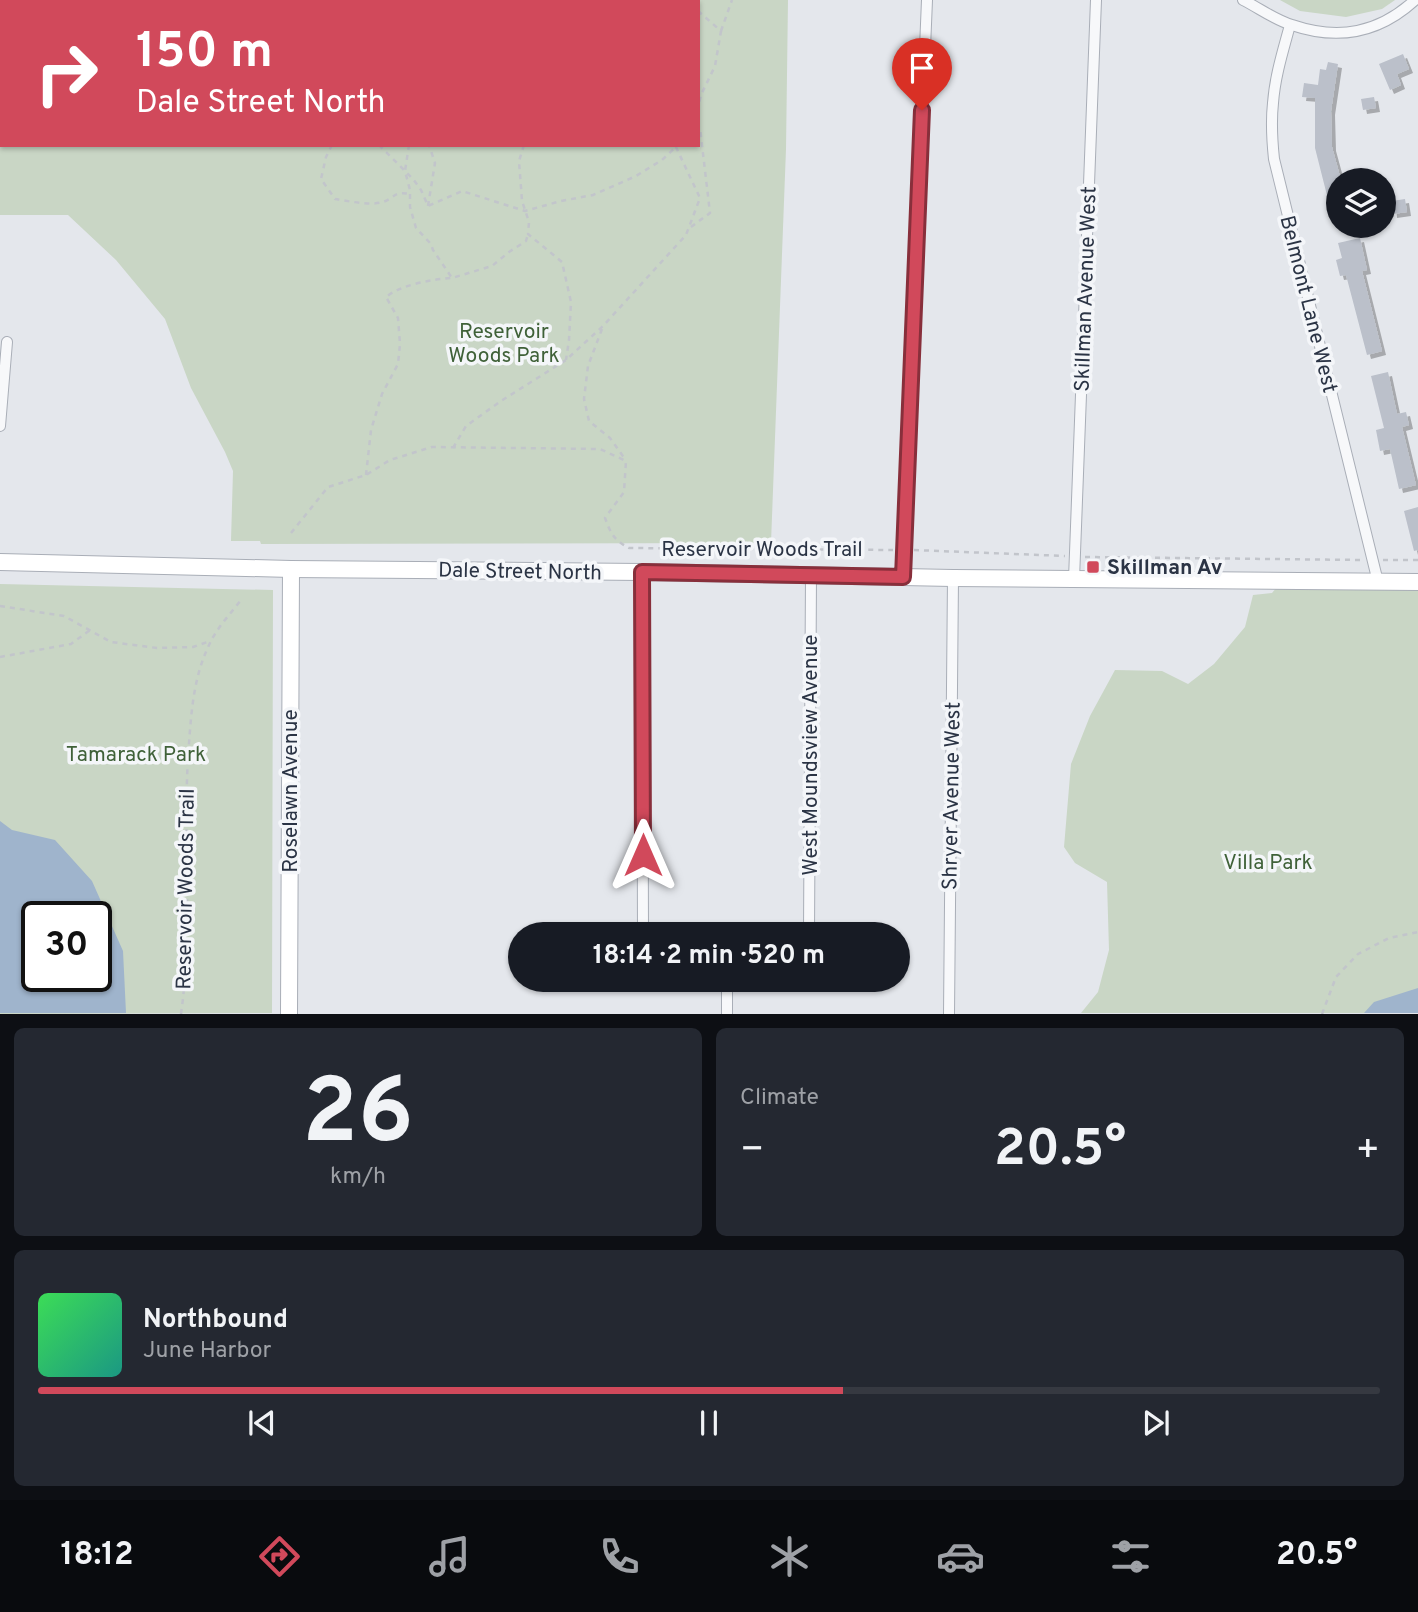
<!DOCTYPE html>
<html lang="en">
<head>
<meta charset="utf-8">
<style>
  body { margin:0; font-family:Overpass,sans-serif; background:#242831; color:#f1f3f6; height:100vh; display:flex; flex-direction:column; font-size:26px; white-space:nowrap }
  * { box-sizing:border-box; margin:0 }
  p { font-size:23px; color:#9ea1a6 }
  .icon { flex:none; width:38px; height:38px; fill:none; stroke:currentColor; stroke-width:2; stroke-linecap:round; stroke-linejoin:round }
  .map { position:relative; height:1014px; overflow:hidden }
  .panel { display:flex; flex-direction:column; gap:14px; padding:14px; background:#0d0f14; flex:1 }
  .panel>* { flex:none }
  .top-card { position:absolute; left:0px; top:0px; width:700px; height:147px; box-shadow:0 2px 5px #0004; background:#d1495b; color:#fff; overflow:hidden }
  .tools { position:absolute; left:1326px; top:168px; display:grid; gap:14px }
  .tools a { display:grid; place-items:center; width:70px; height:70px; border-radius:50%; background:#171b24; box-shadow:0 2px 5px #0004; font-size:35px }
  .speed { position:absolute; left:21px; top:901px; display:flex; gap:14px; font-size:35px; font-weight:700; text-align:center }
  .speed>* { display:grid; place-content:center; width:91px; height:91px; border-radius:50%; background:#171b24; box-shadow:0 2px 5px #0004; line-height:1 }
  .speed .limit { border:4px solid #111; border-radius:10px; background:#fff; color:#111 }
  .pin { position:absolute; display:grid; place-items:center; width:60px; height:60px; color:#fff; margin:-72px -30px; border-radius:50% 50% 50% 0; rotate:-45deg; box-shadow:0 0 7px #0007 }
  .pin .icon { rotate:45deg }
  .me { position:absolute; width:77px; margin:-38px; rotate:0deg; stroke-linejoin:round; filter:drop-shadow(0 0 5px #0008) }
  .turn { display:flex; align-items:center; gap:24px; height:147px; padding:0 21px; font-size:32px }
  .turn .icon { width:91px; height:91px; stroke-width:2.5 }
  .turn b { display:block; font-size:49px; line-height:60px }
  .big { font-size:52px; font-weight:700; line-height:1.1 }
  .panel .tile { flex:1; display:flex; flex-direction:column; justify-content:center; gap:10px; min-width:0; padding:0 24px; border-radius:10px; background:#242831 }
  .panel .dial { align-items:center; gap:0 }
  .dial b { font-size:91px; line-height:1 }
  .song { display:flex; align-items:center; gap:21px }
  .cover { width:84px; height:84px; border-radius:10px; background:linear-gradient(135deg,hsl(130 70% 55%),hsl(170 70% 35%)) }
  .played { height:7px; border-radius:4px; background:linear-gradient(90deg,#d1495b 60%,#363941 60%) }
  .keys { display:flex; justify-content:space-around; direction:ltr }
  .heat { display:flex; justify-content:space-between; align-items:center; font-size:38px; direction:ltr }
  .panel .tiles { flex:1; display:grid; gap:14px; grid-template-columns:1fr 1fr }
  .tile:last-child { grid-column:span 2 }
  .trip { position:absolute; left:508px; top:922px; width:402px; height:70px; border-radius:35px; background:#171b24; box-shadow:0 2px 5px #0004; font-weight:700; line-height:70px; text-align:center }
  .menu { display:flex; height:112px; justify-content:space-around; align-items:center; background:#090b0e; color:#9ea1a6 }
  .menu .icon { width:49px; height:49px }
  .menu .selected { color:#d1495b }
  .menu b { font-size:32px; color:#f1f3f6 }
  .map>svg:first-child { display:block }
</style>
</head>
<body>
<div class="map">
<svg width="1418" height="1014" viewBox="0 0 1418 1014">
  <defs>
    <filter id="shadow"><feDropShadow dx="4" dy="4" stdDeviation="0" flood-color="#0004"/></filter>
  </defs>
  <rect width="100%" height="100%" fill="#e4e7ec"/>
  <g fill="#c9d6c5" fill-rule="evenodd">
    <path d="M183,0H788L786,149L771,543L261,544L260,541H231L233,471L225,452L191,388L165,319L116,260L68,215H0V128H2V145H698V2H185Z"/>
    <path d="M1280,0H1395L1382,9L1346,17L1300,11Z"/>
    <path d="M1282,581L1418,582V1013H1081L1098,992L1109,950L1107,882L1075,863L1064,847L1071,764L1090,716L1115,670L1162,671L1188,684L1214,664L1245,627L1253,595L1272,593Z"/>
    <path d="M0,584L273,590L272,1013L0,1014ZM37,917H96V976H37Z"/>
  </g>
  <g fill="#9fb4cc" fill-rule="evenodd">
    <path d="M0,821L12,830L55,840L92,881L123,951L126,1013H0ZM37,917H96V976H37Z"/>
    <path d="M1418,988V1013H1364L1374,1002Z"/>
  </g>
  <g fill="#bbc0ca" filter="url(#shadow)">
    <path d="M1403,54L1409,69L1397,74L1401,85L1390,90L1379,64Z"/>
    <path d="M1328,62L1338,64L1331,111L1332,147L1341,180H1339V226L1335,227L1315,148V98L1302,97L1304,83L1318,85L1320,69L1326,70Z"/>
    <path d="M1374,97L1376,108L1363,110L1361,99Z"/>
    <path d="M1405,199L1407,212L1393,214L1392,201Z"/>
    <path d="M1360,238L1367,270L1362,271L1382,351L1367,355L1346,275L1340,276L1336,260L1342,258L1338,243Z"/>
    <path d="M1388,372L1397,414L1406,412L1409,425L1402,427L1416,485L1399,489L1390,449L1380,451L1376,430L1384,428L1371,376Z"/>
    <path d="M1418,507V550L1414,551L1404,511Z"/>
  </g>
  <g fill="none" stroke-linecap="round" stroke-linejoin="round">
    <defs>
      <g id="street">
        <path d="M1243,0C1259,8 1275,20 1292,25C1339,41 1379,33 1415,0"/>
        <path d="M75,2L78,0"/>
        <path d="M1290,25C1283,51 1275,76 1273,103C1271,121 1272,140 1274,159L1378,582"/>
        <path d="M0,35L2,34"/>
        <path d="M0,426L7,342"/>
        <path d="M642,572L643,934"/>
        <path d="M903,577L927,0"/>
        <path d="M1074,579L1096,0"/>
        <path d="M809,934L811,576"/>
        <path d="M727,1014V980"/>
        <path d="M949,1014L953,578"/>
      </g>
      <g id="secondary">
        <path d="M0,562L291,569L642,572L953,578L1418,582"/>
        <path d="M289,1014L291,569"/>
      </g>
    </defs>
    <use href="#street" stroke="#a9aeb7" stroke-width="12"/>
    <use href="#secondary" stroke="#a9aeb7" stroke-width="18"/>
    <g stroke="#c2c5cb" stroke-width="2.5" stroke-dasharray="5 5" stroke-linecap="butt">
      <path d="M237,0L238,2"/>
      <path d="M302,0V2"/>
      <path d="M306,0L308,2"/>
      <path d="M696,0V2"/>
      <path d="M698,11L721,31L715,66L701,95L698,107"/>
      <path d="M721,31L732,0"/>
      <path d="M332,145L326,157L321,179L335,199C349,201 369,206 383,202C396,197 394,191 410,194"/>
      <path d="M379,145L413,179L421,190L428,206L462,191L525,211L561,201L593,195L636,176L662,160L678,145"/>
      <path d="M409,145L405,171L410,190V207L416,228L431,244L433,250L452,278L492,266L509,252L526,241L528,234"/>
      <path d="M524,145L519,161L522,201L529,222L528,234L562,262L571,302L569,340L566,360"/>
      <path d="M428,206L435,163L429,145"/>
      <path d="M691,227L710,213L700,128L698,126"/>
      <path d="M602,329L588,366L584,399L589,421L610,438L625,459"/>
      <path d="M453,448L466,426L501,401L566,360L603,326L686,235L700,198L675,145"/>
      <path d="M366,475L371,430L382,394L398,364L400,344L398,318L386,297C400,285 433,279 452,278"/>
      <path d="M291,533L328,487L366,475L390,460L432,447L600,449L626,461L624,492L605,518C611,534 614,540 629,548L893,550"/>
      <path d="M914,550L1065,556"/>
      <path d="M1085,557L1362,560"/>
      <path d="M1383,560H1418"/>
      <path d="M0,606L64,616L111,642L157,648L193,647L210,641"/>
      <path d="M0,657L71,644L90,630"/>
      <path d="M181,1014C193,929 183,843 188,757C191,718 192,679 210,643C217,628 231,613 241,600"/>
      <path d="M1322,1014L1336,977L1358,954L1389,938L1418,932"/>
    </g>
    <use href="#street" stroke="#f7f8fa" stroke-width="10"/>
    <use href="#secondary" stroke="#fff" stroke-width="16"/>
  </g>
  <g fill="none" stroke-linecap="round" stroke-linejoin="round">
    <defs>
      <path id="route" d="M643,855L642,572L903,577L922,110"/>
    </defs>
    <use href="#route" stroke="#882f3b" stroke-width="18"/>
    <use href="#route" stroke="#d1495b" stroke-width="12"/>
  </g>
  <rect fill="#d1495b" stroke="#f4f6f9" stroke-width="2.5" x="1086" y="560" width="14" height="14" rx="3.5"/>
  <g text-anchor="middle" stroke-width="7" stroke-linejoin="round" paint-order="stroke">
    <g font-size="21" fill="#2b3445" stroke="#f4f6f9">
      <text transform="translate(1085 289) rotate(-88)" y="7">Skillman Avenue West</text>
      <text transform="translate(1309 304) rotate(76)" y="7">Belmont Lane West</text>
      <text x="762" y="556">Reservoir Woods Trail</text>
      <text transform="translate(520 571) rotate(1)" y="7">Dale Street North</text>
      <text transform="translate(810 755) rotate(-90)" y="7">West Moundsview Avenue</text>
      <text transform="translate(290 791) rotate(-90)" y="7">Roselawn Avenue</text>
      <text transform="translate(951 796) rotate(-89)" y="7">Shryer Avenue West</text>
      <text transform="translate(185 889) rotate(-89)" y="7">Reservoir Woods Trail</text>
    </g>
    <g font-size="21" fill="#3f6138" stroke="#f4f6f9">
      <text x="504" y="338">Reservoir<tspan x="504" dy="24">Woods Park</tspan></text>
      <text x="136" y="761">Tamarack Park</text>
      <text x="1268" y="869">Villa Park</text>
    </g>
    <g font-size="21" font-weight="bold" fill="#2b3445" stroke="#f4f6f9" text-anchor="start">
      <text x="1107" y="574">Skillman Av</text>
    </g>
  </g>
</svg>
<div class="tools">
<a><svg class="icon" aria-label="layers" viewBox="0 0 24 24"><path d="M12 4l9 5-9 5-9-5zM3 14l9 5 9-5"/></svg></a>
</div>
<div class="speed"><div class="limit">30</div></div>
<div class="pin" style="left:922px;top:110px;background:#d93025"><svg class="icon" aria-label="arrive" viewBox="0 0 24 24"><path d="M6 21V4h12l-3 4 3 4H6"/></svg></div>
<svg class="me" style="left:643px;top:855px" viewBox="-20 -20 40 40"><path d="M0-17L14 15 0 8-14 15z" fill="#d1495b" stroke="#fff" stroke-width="4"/></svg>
<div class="trip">18:14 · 2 min · 520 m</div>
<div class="top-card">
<div class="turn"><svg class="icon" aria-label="right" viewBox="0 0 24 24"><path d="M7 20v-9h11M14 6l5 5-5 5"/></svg><div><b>150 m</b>Dale Street North</div></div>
</div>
</div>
<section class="panel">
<div class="tiles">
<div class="tile dial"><b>26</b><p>km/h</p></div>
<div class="tile"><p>Climate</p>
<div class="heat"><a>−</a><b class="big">20.5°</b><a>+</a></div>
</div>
<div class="tile">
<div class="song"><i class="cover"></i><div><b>Northbound</b><p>June Harbor</p></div></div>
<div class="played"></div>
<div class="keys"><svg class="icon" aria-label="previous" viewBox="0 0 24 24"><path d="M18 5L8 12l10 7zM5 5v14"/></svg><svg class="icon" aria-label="pause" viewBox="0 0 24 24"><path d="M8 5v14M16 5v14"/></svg><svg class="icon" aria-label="next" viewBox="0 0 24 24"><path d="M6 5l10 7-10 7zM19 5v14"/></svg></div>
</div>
</div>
</section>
<nav class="menu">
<b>18:12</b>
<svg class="icon selected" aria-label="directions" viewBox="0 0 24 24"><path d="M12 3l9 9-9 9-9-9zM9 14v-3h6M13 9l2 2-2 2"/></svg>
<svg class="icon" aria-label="music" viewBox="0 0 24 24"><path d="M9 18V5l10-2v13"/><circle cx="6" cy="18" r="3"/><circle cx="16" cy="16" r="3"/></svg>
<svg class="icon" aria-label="phone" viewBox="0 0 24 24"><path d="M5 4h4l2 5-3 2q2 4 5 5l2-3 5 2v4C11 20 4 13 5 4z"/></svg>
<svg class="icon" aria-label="climate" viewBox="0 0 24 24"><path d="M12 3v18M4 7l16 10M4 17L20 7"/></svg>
<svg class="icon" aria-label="car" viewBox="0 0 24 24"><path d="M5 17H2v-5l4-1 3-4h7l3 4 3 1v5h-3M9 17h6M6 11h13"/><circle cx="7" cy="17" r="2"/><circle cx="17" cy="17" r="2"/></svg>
<svg class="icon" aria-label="filters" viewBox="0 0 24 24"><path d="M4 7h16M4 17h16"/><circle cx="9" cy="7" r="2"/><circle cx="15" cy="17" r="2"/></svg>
<b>20.5°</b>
</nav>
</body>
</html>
